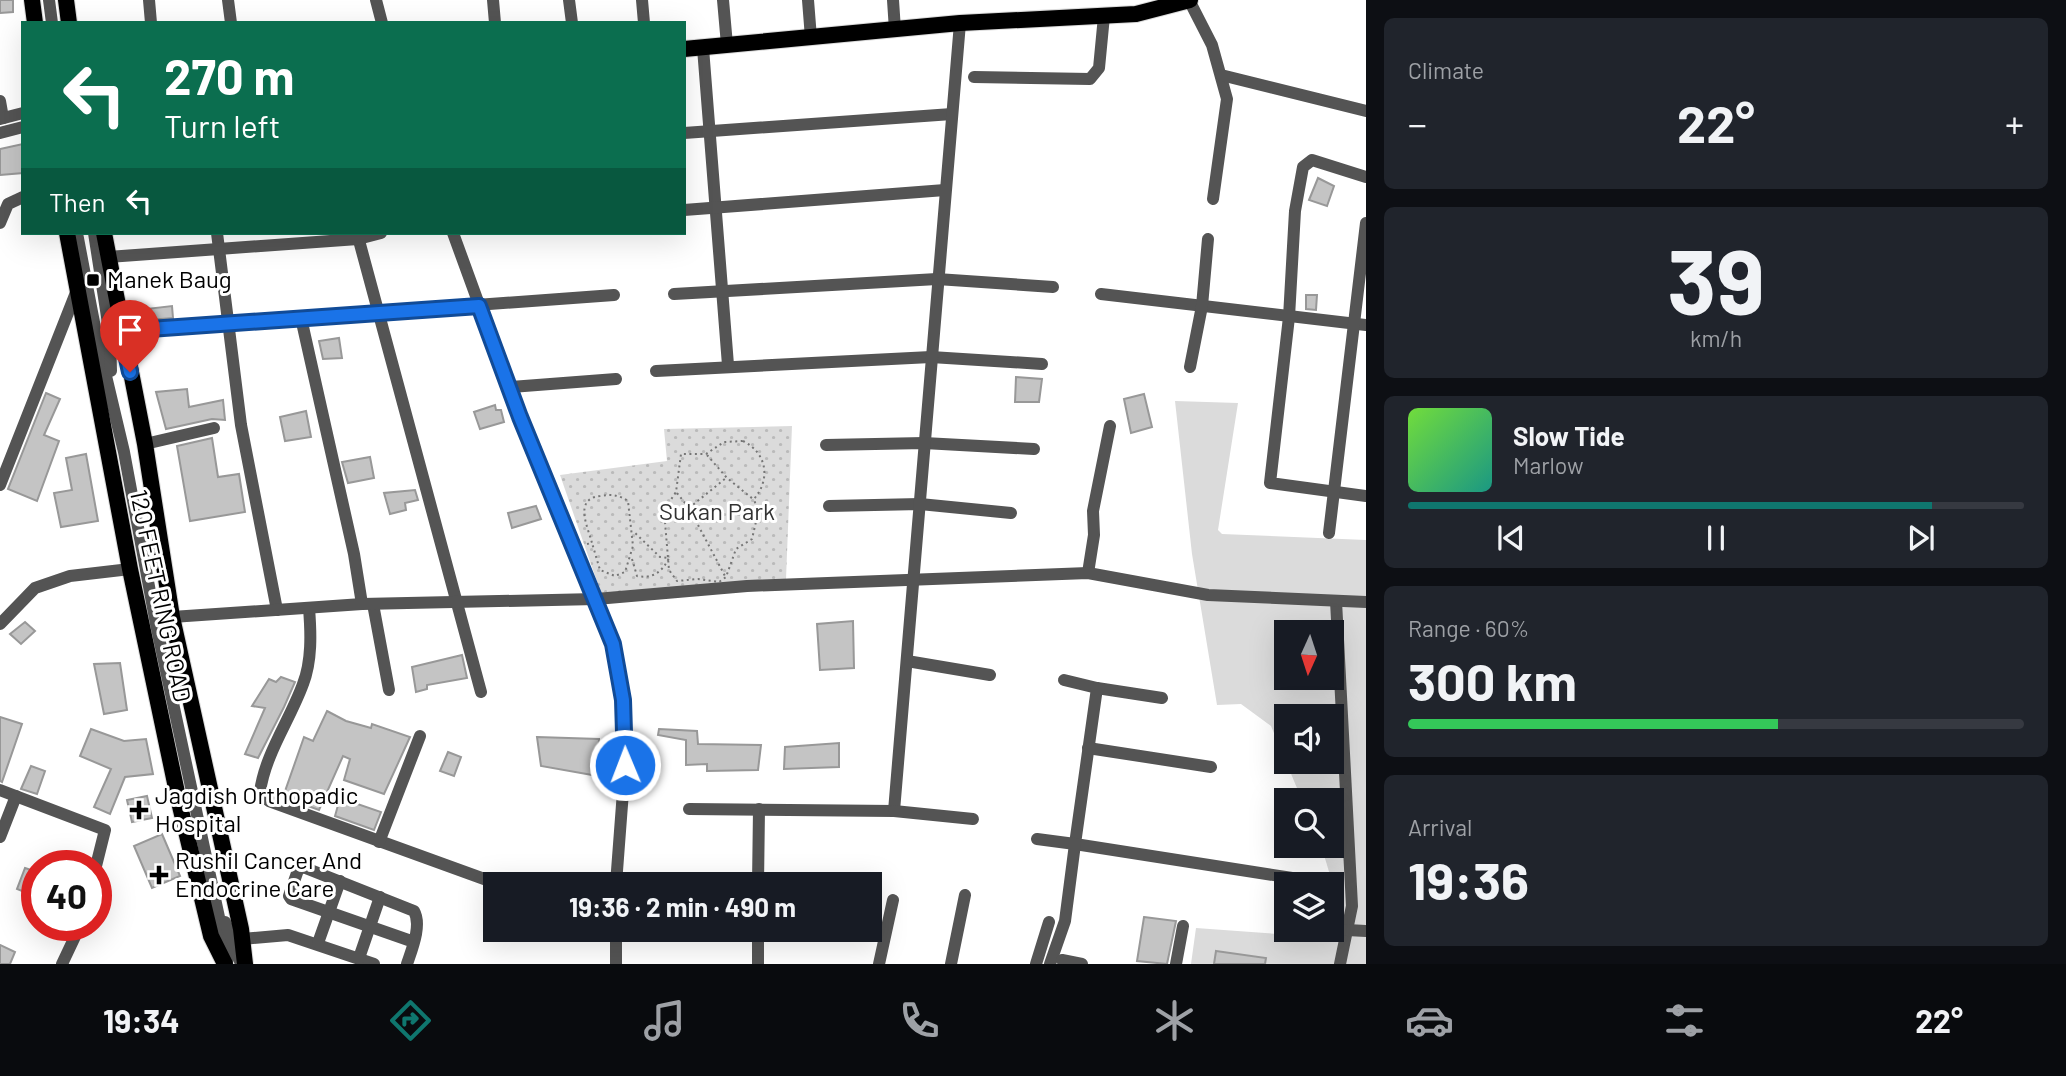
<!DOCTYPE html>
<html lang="en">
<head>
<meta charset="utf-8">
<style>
  body { margin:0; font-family:Barlow,sans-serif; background:#20242c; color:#f1f3f6; height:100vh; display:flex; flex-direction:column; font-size:26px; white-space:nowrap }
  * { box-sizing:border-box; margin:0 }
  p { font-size:23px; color:#9ea1a6 }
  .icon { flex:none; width:38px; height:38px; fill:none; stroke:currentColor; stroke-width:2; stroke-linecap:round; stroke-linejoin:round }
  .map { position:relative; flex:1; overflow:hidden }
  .sheet { display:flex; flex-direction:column; gap:18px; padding:18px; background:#0d0f14; width:700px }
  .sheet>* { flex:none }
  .top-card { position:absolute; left:21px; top:21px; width:665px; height:214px; border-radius:0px; box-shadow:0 7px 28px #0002; background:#0b6e4f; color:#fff; overflow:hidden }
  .needle { width:46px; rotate:183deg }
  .fabs { position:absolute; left:1274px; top:620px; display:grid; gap:14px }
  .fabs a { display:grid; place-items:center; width:70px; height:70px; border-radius:0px; background:#171b24; box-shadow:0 7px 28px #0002; font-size:35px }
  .speed { position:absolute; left:21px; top:850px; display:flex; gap:14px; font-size:35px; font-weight:700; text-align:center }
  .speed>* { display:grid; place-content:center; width:91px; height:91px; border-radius:50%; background:#171b24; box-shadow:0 7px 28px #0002; line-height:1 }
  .speed .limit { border:10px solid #d22; background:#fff; color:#111 }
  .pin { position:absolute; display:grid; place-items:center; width:60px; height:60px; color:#fff; margin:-72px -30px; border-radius:50% 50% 50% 0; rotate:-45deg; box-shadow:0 0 7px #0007 }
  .pin .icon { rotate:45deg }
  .me { position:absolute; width:77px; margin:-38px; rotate:359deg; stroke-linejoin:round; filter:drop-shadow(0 0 5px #0008) }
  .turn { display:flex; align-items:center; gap:24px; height:147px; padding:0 28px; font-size:32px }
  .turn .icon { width:91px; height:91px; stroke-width:2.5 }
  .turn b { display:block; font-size:49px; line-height:60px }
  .then { display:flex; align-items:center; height:66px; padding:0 28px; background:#0003; gap:14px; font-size:26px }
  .big { font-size:52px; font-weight:700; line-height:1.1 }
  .sheet .widget { flex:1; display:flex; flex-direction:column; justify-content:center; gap:10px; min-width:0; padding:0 24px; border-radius:10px; background:#20242c }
  .sheet .dial { align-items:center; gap:0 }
  .dial b { font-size:91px; line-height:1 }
  .song { display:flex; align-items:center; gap:21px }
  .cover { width:84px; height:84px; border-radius:10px; background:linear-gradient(135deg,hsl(100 70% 55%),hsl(170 70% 35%)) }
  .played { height:7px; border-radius:4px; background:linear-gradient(90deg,#0f766e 85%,#363941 85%) }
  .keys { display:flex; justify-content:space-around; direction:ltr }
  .heat { display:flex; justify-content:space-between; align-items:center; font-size:38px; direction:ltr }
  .charge { height:10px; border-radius:5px; background:linear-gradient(90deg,#34c759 60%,#363941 0) }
  .trip { position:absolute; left:483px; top:872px; width:399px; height:70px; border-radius:0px; background:#171b24; box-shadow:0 7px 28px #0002; font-weight:700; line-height:70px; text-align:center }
  .dock { display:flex; height:112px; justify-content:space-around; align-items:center; background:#090b0e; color:#9ea1a6 }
  .dock .icon { width:49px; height:49px }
  .dock .on { color:#0f766e }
  .dock b { font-size:32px; color:#f1f3f6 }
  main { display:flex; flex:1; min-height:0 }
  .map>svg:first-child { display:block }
</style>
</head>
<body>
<main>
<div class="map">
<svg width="1366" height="964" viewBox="0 0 1366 964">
  <defs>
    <pattern id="park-dots" width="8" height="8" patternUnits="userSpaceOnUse" patternTransform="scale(1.75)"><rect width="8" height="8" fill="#dbdbdb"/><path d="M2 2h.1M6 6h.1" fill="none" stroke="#bababa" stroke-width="1.8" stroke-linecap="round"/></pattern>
  </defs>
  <rect width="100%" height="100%" fill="#fff"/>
  <path fill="#dbdbdb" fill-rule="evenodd" d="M1175,401L1238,403L1218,530L1222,534L1366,540V964H1191L1196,928L1319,937L1332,929L1339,905L1321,845H1332V800H1302L1271,726L1241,704L1217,705L1192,554ZM1286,632H1332V677H1286ZM1286,716H1332V761H1286Z"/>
  <path fill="url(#park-dots)" d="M792,426L786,579L601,593L560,475L667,461L664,429Z"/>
  <g fill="#c4c4c4" stroke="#989898" stroke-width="2">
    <path d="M0,0H13V12L0,13Z"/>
    <path d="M23,144V173L0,175V149Z"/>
    <path d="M1318,178L1334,186L1327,206L1309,200Z"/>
    <path d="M1306,295H1317L1316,310L1306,309Z"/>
    <path d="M172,306L173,318L148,320L146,309Z"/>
    <path d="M339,338L342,358L323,359L319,341Z"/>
    <path d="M1016,377L1042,379L1039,402H1015Z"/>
    <path d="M187,389L189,407L223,400L225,420L212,419L166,429L156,392Z"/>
    <path d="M46,393L60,399L44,435L59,441L37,501L8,489Z"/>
    <path d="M1144,394L1152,427L1131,433L1124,399Z"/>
    <path d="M495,405L496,410H501L504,422L480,429L474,412Z"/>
    <path d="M306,411L311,437L285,441L280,417Z"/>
    <path d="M212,438L218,477L239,474L245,512L190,521L177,446Z"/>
    <path d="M86,454L98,521L61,527L54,493L72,490L66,458Z"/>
    <path d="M370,457L374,478L348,483L342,462Z"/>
    <path d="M415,490L418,500L405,503L406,510L390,514L384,493Z"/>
    <path d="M536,506L541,519L512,528L508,513Z"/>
    <path d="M853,621L854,668L820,670L817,624Z"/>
    <path d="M25,622L35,631L21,644L10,634Z"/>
    <path d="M462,655L467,678L427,685V689L416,692L412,667Z"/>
    <path d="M120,663L127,710L104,714L94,664Z"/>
    <path d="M281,677L295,682L284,707L258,758L245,754L265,708L252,706L269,679L276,682Z"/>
    <path d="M327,711L346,721L371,728L372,724L410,737L384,794L344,780L350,759L343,756L319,810L283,797L304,737L313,741Z"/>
    <path d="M0,717L22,724L2,782L0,781Z"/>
    <path d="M91,729L124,741L146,739L153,774L125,777L110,814L94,807L111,769L80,756Z"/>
    <path d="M659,729L697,731L698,744L761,745L758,770L707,771V764L686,765V740L658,735Z"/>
    <path d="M537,737L599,739L598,776L541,766Z"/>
    <path d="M839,743V767L784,769L785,747Z"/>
    <path d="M448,752L461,757L454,776L440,771Z"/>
    <path d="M31,766L45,771L37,794L21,789Z"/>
    <path d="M147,796L152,818L132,822L127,800Z"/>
    <path d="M340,798L381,812L374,830L335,816Z"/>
    <path d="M162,834L180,876L152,888L134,846Z"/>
    <path d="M25,868L37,872V897L17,889Z"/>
    <path d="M1144,917L1176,921L1167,964L1137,961Z"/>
    <path d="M0,945L15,952L10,964H0Z"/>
    <path d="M1216,951L1266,958L1265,964H1214Z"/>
  </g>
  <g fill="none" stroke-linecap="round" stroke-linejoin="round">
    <defs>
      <g id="major">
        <path d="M32,0L35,23"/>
        <path d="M66,0L69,23"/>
        <path d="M684,49L960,23L1136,14L1190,0"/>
        <path d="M67,233L130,569L179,802L211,936L225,964"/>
        <path d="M104,233L145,444L172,617L241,929L245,964"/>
      </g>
    </defs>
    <use href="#major" stroke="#dbdbdb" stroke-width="18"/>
    <g stroke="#767676" stroke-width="2" stroke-dasharray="2 3.5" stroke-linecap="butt">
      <path d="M743,441C767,453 771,479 754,499L758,513L752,539L736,549L726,577L719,582L698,579L677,581L669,570L664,510L676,492L681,454H706L724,442Z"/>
      <path d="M707,455L727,478L753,499"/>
      <path d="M677,493L689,508L725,576"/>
      <path d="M689,508L726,478"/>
      <path d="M587,544L592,543C587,525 574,499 600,496C611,494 619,495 628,501L633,546L625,572L615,576L600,570L592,543"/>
      <path d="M632,559L637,576C653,579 662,572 669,558L660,557L633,531"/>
    </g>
    <g stroke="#545454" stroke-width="12">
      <path d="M49,0L52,23"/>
      <path d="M149,0L151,23"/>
      <path d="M228,0L231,23"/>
      <path d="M376,0L382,23"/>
      <path d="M493,0L495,23"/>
      <path d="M569,0L572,23"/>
      <path d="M642,0L644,23"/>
      <path d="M723,0L727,45"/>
      <path d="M808,0L811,38"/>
      <path d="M893,0L895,30"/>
      <path d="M1189,0L1212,45L1227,99L1213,199"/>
      <path d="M703,48L728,365"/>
      <path d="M1221,75L1366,111"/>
      <path d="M974,77L1090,79L1099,68L1104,16"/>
      <path d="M0,101L3,118"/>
      <path d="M0,119L23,113"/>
      <path d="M0,133L23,127"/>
      <path d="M684,133L952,114"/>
      <path d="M1366,177L1312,160L1303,167L1295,211L1289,317L1270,483L1366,496"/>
      <path d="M684,210L945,190"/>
      <path d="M0,223L8,204L23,197"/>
      <path d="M77,233L97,338L124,452L156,624L228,959"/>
      <path d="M94,233L110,336L111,371"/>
      <path d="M217,233L241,425L277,610"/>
      <path d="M357,233L481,692"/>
      <path d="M453,233L520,417L613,644L623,700L625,765L616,884"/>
      <path d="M108,257L358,239L381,233"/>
      <path d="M674,294L937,279L1053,287"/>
      <path d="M1101,294L1366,325"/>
      <path d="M301,318L354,554L362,604"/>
      <path d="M121,331L614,295"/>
      <path d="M1190,367L1202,306L1208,239"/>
      <path d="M656,371L931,357L1042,364"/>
      <path d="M511,387L616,379"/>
      <path d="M145,444L214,428"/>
      <path d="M826,445L924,443L1034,449"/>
      <path d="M0,485L77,290"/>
      <path d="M829,506L920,504L1011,513"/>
      <path d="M1329,533L1366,223"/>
      <path d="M1088,573L1094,535L1093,511L1110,426"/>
      <path d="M1336,601L1352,906L1340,964"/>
      <path d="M373,604L389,690"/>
      <path d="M309,608C311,633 312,661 303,684C290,720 265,754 260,792L269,801L498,884"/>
      <path d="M172,617L362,604L596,599L747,586L1088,573L1208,595L1366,602"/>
      <path d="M0,624L35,588L70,576L130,569"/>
      <path d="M907,661L990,675"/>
      <path d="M1064,680L1097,688"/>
      <path d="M1162,698L1097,688L1075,844L1305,880"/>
      <path d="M1088,748L1211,767"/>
      <path d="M0,790L105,830L96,866"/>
      <path d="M689,809L894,811L960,23"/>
      <path d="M894,811L973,819"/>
      <path d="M0,837L16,796"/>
      <path d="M1037,839L1075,844L1065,921L1050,964"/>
      <path d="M379,842L420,736"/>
      <path d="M758,884L759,809"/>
      <path d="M225,922L241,964"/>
      <path d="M616,929V964"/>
      <path d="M1347,930L1366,931"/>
      <path d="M242,939L288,935L374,964"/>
      <path d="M318,943L340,881"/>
      <path d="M359,958L380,897"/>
      <path d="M1062,960L1082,964"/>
      <path d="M62,964L80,926"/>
      <path d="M407,964C412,949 422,925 414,911L303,867L298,870L289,896L291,899L414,942"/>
      <path d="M758,964V929"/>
      <path d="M879,964L893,900"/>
      <path d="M951,964L965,895"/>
      <path d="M1036,964L1049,922"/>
      <path d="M1176,964L1183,926"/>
    </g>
    <use href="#major" stroke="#000" stroke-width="16"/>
  </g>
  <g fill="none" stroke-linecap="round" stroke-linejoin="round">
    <defs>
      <path id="route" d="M130,372L121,331L479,306L520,417L613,644L623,700L625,765"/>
    </defs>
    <use href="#route" stroke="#114b97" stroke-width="18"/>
    <use href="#route" stroke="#1a73e8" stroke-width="12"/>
  </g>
  <g fill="#000" stroke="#fff" stroke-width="2.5">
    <rect x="86" y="273" width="14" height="14" rx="3.5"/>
    <path d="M135.5 799.5h7v7h7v7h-7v7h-7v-7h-7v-7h7z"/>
    <path d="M155.5 864.5h7v7h7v7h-7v7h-7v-7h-7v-7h7z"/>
  </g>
  <g text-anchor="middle" stroke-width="6" stroke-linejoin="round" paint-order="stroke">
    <g font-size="24" fill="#000" stroke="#fff" text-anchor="start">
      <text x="107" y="288">Manek Baug</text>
      <text x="155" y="804">Jagdish Orthopadic<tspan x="155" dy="28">Hospital</tspan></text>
      <text x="175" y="869">Rushil Cancer And<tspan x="175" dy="28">Endocrine Care</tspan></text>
    </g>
    <g font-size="24" fill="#323232" stroke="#fff">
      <text x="717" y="520">Sukan Park</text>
    </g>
    <g font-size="24" fill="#000" stroke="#fff">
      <text transform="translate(160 596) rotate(78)" y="8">120 FEET RING ROAD</text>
    </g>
  </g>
</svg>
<div class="fabs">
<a><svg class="needle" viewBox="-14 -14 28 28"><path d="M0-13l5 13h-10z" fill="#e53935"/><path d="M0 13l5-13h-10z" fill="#9ea1a6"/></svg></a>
<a><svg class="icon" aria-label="sound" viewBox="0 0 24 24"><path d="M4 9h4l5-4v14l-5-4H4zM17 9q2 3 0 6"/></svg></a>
<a><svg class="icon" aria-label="search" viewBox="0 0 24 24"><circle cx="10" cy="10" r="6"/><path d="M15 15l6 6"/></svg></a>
<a><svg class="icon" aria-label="layers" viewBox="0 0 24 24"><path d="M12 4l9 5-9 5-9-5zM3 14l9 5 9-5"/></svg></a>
</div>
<div class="speed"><div class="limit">40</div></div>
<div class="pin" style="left:130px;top:372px;background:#d93025"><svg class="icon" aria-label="arrive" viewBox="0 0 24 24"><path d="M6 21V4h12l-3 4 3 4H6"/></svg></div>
<svg class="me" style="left:625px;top:765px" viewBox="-20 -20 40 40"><circle r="17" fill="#1a73e8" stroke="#fff" stroke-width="3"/><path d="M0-11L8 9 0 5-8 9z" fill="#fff"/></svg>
<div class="trip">19:36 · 2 min · 490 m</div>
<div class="top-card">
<div class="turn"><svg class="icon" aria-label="left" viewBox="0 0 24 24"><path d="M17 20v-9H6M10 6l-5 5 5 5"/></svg><div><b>270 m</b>Turn left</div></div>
<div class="then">Then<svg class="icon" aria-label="left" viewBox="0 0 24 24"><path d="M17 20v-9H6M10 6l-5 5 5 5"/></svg></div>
</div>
</div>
<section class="sheet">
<div class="widget"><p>Climate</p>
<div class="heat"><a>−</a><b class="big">22°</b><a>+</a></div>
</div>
<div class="widget dial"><b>39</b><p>km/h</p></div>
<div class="widget">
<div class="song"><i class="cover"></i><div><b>Slow Tide</b><p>Marlow</p></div></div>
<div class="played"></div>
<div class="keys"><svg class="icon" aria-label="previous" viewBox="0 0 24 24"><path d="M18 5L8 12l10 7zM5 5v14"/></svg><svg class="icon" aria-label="pause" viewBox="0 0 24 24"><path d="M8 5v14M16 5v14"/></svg><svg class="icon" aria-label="next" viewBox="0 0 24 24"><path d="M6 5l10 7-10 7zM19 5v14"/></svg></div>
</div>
<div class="widget"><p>Range · 60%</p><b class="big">300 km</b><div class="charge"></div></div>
<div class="widget"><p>Arrival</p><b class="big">19:36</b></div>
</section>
</main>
<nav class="dock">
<b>19:34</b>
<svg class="icon on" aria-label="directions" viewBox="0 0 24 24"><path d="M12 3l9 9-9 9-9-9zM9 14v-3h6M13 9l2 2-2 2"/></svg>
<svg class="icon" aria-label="music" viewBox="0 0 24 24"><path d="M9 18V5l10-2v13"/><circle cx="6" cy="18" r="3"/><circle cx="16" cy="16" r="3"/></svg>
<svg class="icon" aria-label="phone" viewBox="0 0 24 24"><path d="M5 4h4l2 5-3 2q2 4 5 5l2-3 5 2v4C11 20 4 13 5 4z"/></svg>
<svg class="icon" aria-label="climate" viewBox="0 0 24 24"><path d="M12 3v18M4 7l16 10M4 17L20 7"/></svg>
<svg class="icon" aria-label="car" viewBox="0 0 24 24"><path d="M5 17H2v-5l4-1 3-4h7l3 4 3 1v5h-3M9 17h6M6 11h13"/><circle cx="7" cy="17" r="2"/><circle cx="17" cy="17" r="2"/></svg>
<svg class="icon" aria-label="filters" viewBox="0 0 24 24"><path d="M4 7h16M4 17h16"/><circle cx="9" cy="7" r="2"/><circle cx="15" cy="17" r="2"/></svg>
<b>22°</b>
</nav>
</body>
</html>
